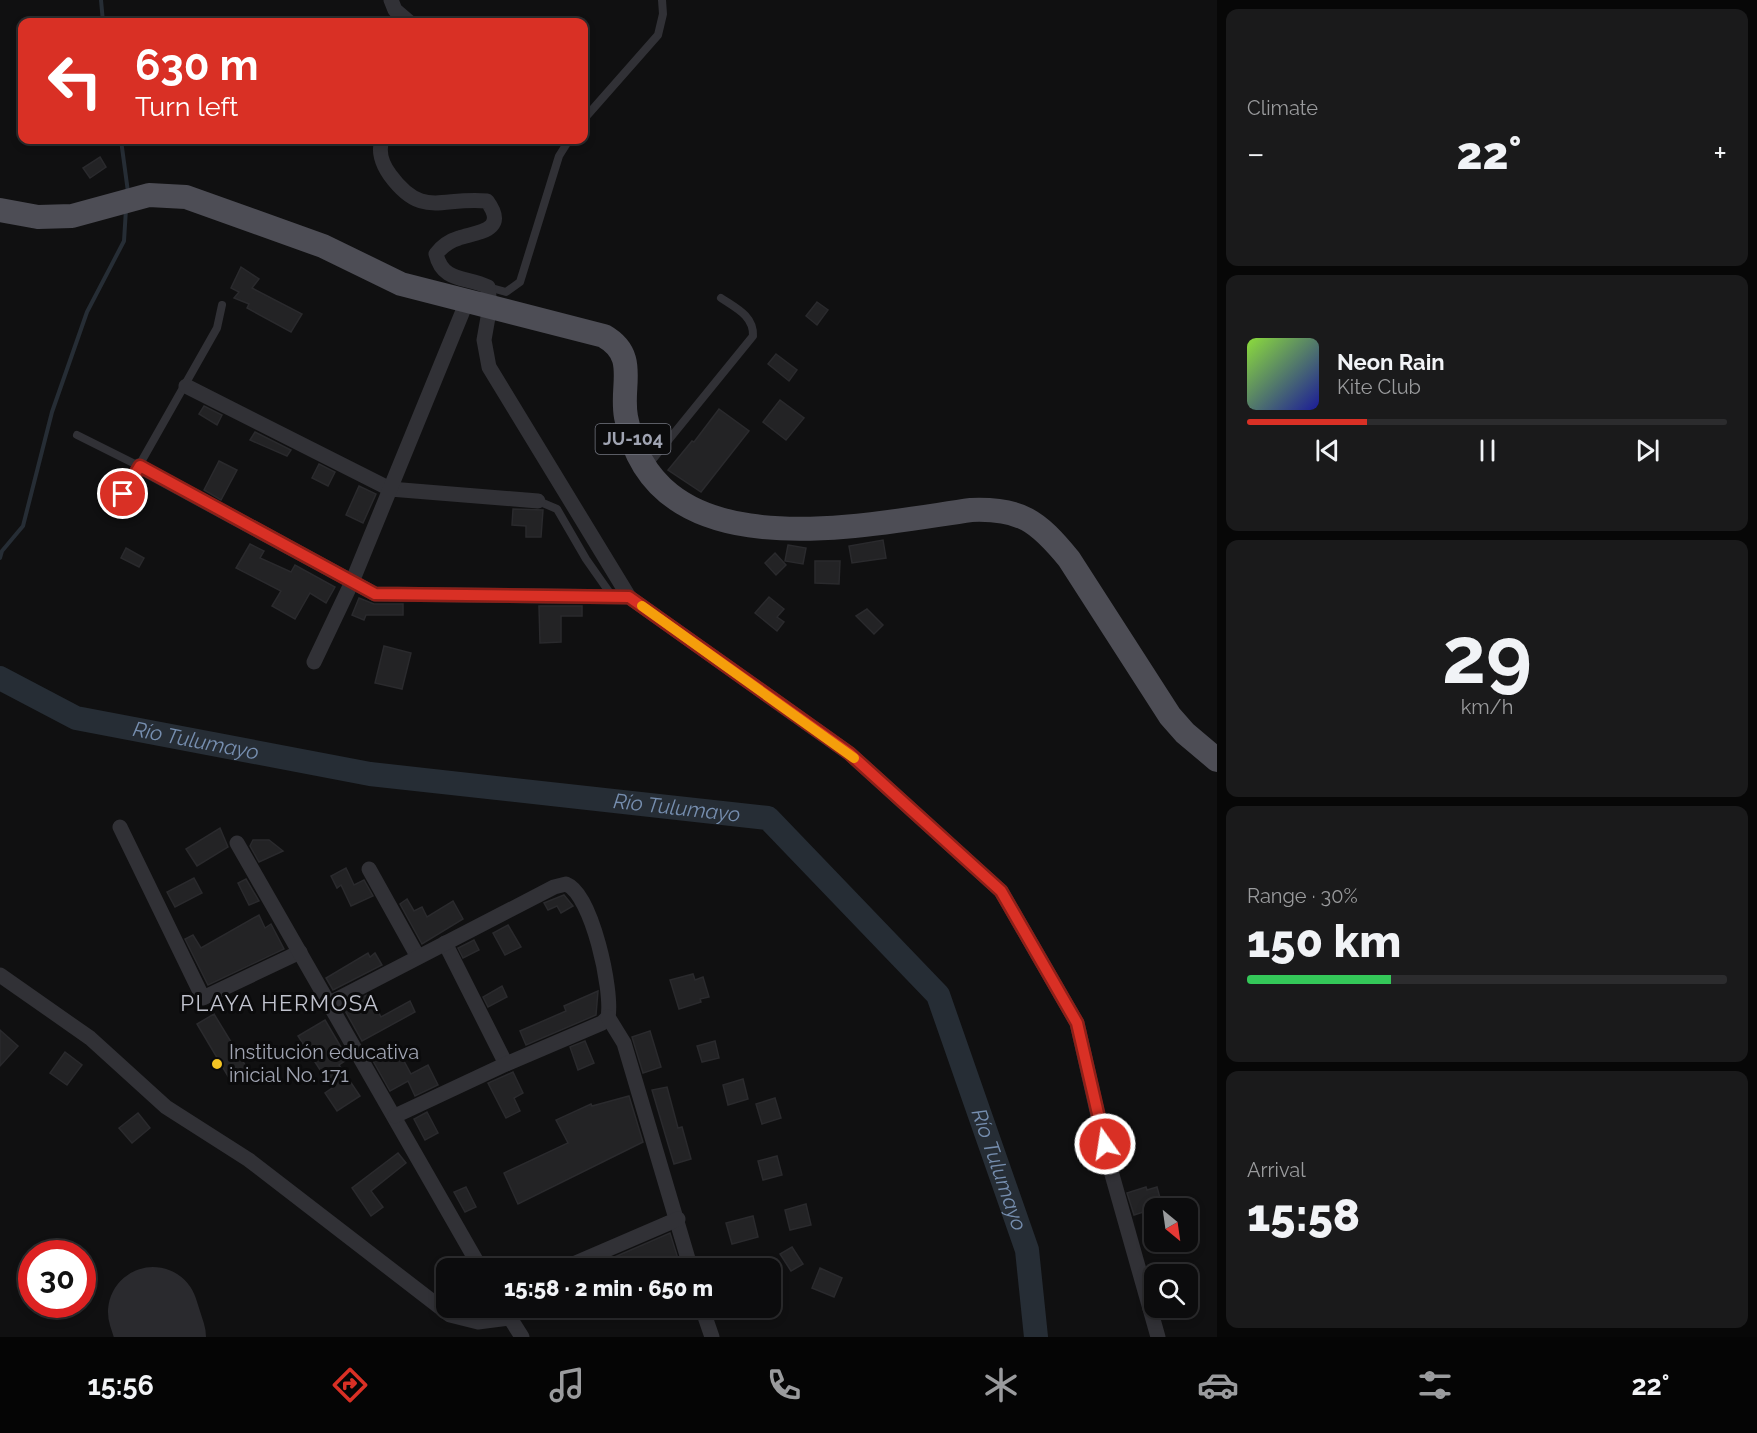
<!DOCTYPE html>
<html lang="en">
<head>
<meta charset="utf-8">
<style>
  body { margin:0; font-family:Raleway,sans-serif; background:#1a1a1b; color:#f1f3f6; height:100vh; display:flex; flex-direction:column; font-size:22px; white-space:nowrap }
  * { box-sizing:border-box; margin:0 }
  p { font-size:20px; color:#9a9b9d }
  .icon { flex:none; width:33px; height:33px; fill:none; stroke:currentColor; stroke-width:2; stroke-linecap:round; stroke-linejoin:round }
  .map { position:relative; flex:1; overflow:hidden }
  .panel { display:flex; flex-direction:column; gap:9px; padding:9px; background:#070707; width:540px }
  .panel>* { flex:none }
  .hud { position:absolute; left:18px; top:18px; width:570px; height:126px; border-radius:12px; box-shadow:0 3px 9px #0003,0 0 0 2px #2c2c2e; background:#d93025; color:#fff; overflow:hidden }
  .needle { width:39px; rotate:151deg }
  .fabs { position:absolute; left:1144px; top:1198px; display:grid; gap:12px }
  .fabs a { display:grid; place-items:center; width:54px; height:54px; border-radius:12px; background:#0c0c0d; box-shadow:0 3px 9px #0003,0 0 0 2px #2c2c2e; font-size:30px }
  .speed { position:absolute; left:18px; top:1240px; display:flex; gap:12px; font-size:30px; font-weight:700; text-align:center }
  .speed>* { display:grid; place-content:center; width:78px; height:78px; border-radius:50%; background:#0c0c0d; box-shadow:0 3px 9px #0003,0 0 0 2px #2c2c2e; line-height:1 }
  .speed .limit { border:9px solid #d22; background:#fff; color:#111 }
  .pin { position:absolute; display:grid; place-items:center; width:51px; height:51px; color:#fff; margin:-26px; border:3px solid #fff; border-radius:50%; box-shadow:0 2px 6px #0007 }
  .me { position:absolute; width:66px; margin:-33px; rotate:347deg; stroke-linejoin:round; filter:drop-shadow(0 0 4px #0008) }
  .turn { display:flex; align-items:center; gap:21px; height:126px; padding:0 18px; font-size:27px }
  .turn .icon { width:78px; height:78px; stroke-width:2.5 }
  .turn b { display:block; font-size:42px; line-height:51px }
  .big { font-size:45px; font-weight:800; line-height:1.1 }
  .panel .card { flex:1; display:flex; flex-direction:column; justify-content:center; gap:9px; min-width:0; padding:0 21px; border-radius:12px; background:#1a1a1b }
  .panel .dial { align-items:center; gap:0 }
  .dial b { font-size:78px; line-height:1 }
  .song { display:flex; align-items:center; gap:18px }
  .cover { width:72px; height:72px; border-radius:9px; background:linear-gradient(135deg,hsl(90 70% 55%),hsl(240 70% 35%)) }
  .played { height:6px; border-radius:3px; background:linear-gradient(90deg,#d93025 25%,#2c2c2e 25%) }
  .keys { display:flex; justify-content:space-around; direction:ltr }
  .heat { display:flex; justify-content:space-between; align-items:center; font-size:33px; direction:ltr }
  .charge { height:9px; border-radius:4px; background:linear-gradient(90deg,#34c759 30%,#2c2c2e 0) }
  .trip { position:absolute; left:436px; top:1258px; width:345px; height:60px; border-radius:12px; background:#0c0c0d; box-shadow:0 3px 9px #0003,0 0 0 2px #2c2c2e; font-weight:800; line-height:60px; text-align:center }
  .dock { display:flex; height:96px; justify-content:space-around; align-items:center; background:#050505; color:#9a9b9d }
  .dock .icon { width:42px; height:42px }
  .dock .current { color:#d93025 }
  .dock b { font-size:27px; color:#f1f3f6 }
  main { display:flex; flex:1; min-height:0 }
  .map>svg:first-child { display:block }
</style>
</head>
<body>
<main>
<div class="map">
<svg width="1217" height="1337" viewBox="0 0 1217 1337">
  <rect width="100%" height="100%" fill="#101011"/>
  <g fill="none" stroke-linecap="round" stroke-linejoin="round">
    <g stroke="#262d35" stroke-width="4">
      <path d="M101,0L103,22"/>
      <path d="M121,140L128,192"/>
      <path d="M0,558L2,551L23,526L52,412L87,312L124,241L126,209"/>
    </g>
    <path stroke="#262d35" stroke-width="24" id="s1" d="M0,678L76,718L370,774L768,818L938,995L1027,1250L1036,1337"/>
    <path stroke="#2a2a2e" stroke-width="90" d="M153,1312L161,1337"/>
  </g>
  <g fill="#232325" stroke="#2a2a2d" stroke-width="1.5">
    <path d="M100,157L106,167L90,178L83,168Z"/>
    <path d="M241,267L259,279L252,288L302,314L291,332L247,308L249,304L234,298L239,292L231,288Z"/>
    <path d="M817,302L828,310L817,325L806,316Z"/>
    <path d="M776,354L797,370L789,381L768,364Z"/>
    <path d="M780,400L804,418L786,440L763,422Z"/>
    <path d="M204,406L222,415L217,425L199,414Z"/>
    <path d="M719,409L749,431L701,492L668,470L692,441L694,442Z"/>
    <path d="M255,432L291,450L287,456L250,440Z"/>
    <path d="M219,461L237,470L221,500L204,490Z"/>
    <path d="M319,464L335,472L328,486L312,478Z"/>
    <path d="M359,486L376,494L363,523L346,515Z"/>
    <path d="M513,509L543,510L541,537H526V526L512,525Z"/>
    <path d="M883,540L886,558L852,563L849,546Z"/>
    <path d="M250,544L264,551L260,558L291,572L295,565L335,587L326,603L310,593L295,619L272,606L281,591L236,568Z"/>
    <path d="M788,545L806,548L803,564L785,561Z"/>
    <path d="M126,548L144,558L139,567L121,558Z"/>
    <path d="M775,553L786,565L776,575L765,563Z"/>
    <path d="M815,561H840L839,584L815,583Z"/>
    <path d="M769,597L784,609L777,617L784,622L777,631L755,613Z"/>
    <path d="M359,598L374,604H403V615H366L364,620L352,615Z"/>
    <path d="M539,606H582V616H561V642L540,643Z"/>
    <path d="M867,609L883,625L874,634L856,616Z"/>
    <path d="M384,646L411,653L402,689L375,683Z"/>
    <path d="M220,828L228,847L197,866L186,849Z"/>
    <path d="M253,840H269L283,851L259,862L250,846Z"/>
    <path d="M346,868L354,885L364,880L373,896L351,906L341,885L337,888L331,876Z"/>
    <path d="M194,878L202,893L175,907L167,892Z"/>
    <path d="M246,879L259,901L249,905L238,883Z"/>
    <path d="M564,895L573,906L561,913L557,906L548,910L544,903Z"/>
    <path d="M407,899L414,911L422,907L427,917L453,901L463,919L422,944L400,904Z"/>
    <path d="M259,915L265,928L271,924L284,949L208,985L185,939L193,935L201,948Z"/>
    <path d="M508,925L521,947L505,955L493,933Z"/>
    <path d="M474,940L479,950L463,958L458,948Z"/>
    <path d="M368,953L370,957L375,953L382,965L333,990L326,978Z"/>
    <path d="M693,974L695,980L703,977L709,997L700,999L701,1002L679,1009L670,980Z"/>
    <path d="M502,986L507,997L488,1007L483,997Z"/>
    <path d="M598,991L596,1015L526,1045L520,1031L566,1011L564,1006Z"/>
    <path d="M369,994L381,1017L410,1001L415,1012L362,1041L343,1007Z"/>
    <path d="M214,1014L250,1073L232,1083L197,1024Z"/>
    <path d="M325,1020L348,1059L339,1065L360,1096L337,1111L325,1093L332,1088L298,1036Z"/>
    <path d="M0,1030L18,1046L0,1066Z"/>
    <path d="M650,1031L661,1067L643,1073L632,1037Z"/>
    <path d="M585,1041L594,1063L578,1070L570,1047Z"/>
    <path d="M715,1041L719,1058L702,1062L697,1046Z"/>
    <path d="M396,1046L411,1074L428,1065L438,1085L415,1096L408,1081L390,1091L372,1059Z"/>
    <path d="M65,1052L82,1065L67,1085L50,1073Z"/>
    <path d="M513,1072L523,1093L514,1098L520,1111L506,1118L488,1083Z"/>
    <path d="M743,1079L748,1099L728,1105L723,1085Z"/>
    <path d="M667,1087L678,1128L682,1127L691,1159L674,1164L652,1090Z"/>
    <path d="M629,1096L643,1142L518,1204L504,1173L568,1143L556,1120L591,1104L592,1106Z"/>
    <path d="M775,1098L781,1118L762,1124L756,1104Z"/>
    <path d="M427,1112L438,1133L425,1140L414,1119Z"/>
    <path d="M138,1113L150,1128L132,1143L119,1128Z"/>
    <path d="M398,1153L406,1163L371,1191L383,1207L371,1216L352,1188Z"/>
    <path d="M777,1156L782,1175L763,1180L758,1161Z"/>
    <path d="M466,1187L476,1207L465,1212L454,1192Z"/>
    <path d="M1146,1187L1147,1190L1157,1187L1160,1198L1157,1200L1159,1207L1134,1215L1127,1193Z"/>
    <path d="M806,1204L811,1225L790,1230L785,1210Z"/>
    <path d="M753,1216L758,1237L732,1244L726,1223Z"/>
    <path d="M670,1233L680,1265L663,1269H614L610,1259Z"/>
    <path d="M792,1247L803,1264L791,1271L780,1254Z"/>
    <path d="M820,1268L842,1278L834,1297L812,1288Z"/>
  </g>
  <g fill="none" stroke-linecap="round" stroke-linejoin="round">
    <g stroke="#313136" stroke-width="8">
      <path d="M584,119L658,35L663,14L662,0"/>
      <path d="M488,287L506,292L520,282L559,156L569,140"/>
      <path d="M77,435L139,466"/>
      <path d="M649,464L753,336C754,316 736,308 721,298"/>
      <path d="M538,501L557,509L586,559L612,596"/>
      <path d="M115,508L217,328L222,305"/>
    </g>
    <g stroke="#313136" stroke-width="15">
      <path d="M391,0L395,10L409,22"/>
      <path d="M382,140C378,151 382,164 390,175C423,220 442,196 487,201C509,231 477,232 459,238C449,241 442,246 436,254C443,283 466,276 488,287L490,306L484,340L489,367L629,597"/>
      <path d="M186,386L390,489L538,501"/>
      <path d="M139,466L375,594L629,597L850,754L1001,891L1077,1023L1109,1164L1158,1337"/>
      <path d="M314,662L352,582L467,301"/>
      <path d="M120,827L203,998L300,952"/>
      <path d="M237,843L481,1269"/>
      <path d="M369,869L418,957"/>
      <path d="M445,943L506,1064"/>
      <path d="M0,975L90,1038L166,1107L249,1160L450,1315L478,1322L510,1318L522,1337"/>
      <path d="M330,1003L554,887L566,884C592,894 613,991 608,1017L602,1023L506,1064L395,1116"/>
      <path d="M608,1017L624,1043L691,1269"/>
      <path d="M562,1269L678,1219"/>
      <path d="M702,1308L712,1337"/>
    </g>
    <path stroke="#4d4d55" stroke-width="24" d="M0,210L38,217L72,216L149,195L186,197L323,246L401,284L604,336C639,356 620,385 626,417C655,573 862,525 971,510C1021,508 1038,521 1069,559L1170,716L1185,733L1217,760"/>
  </g>
  <g fill="none" stroke-linecap="round" stroke-linejoin="round">
    <defs>
      <path id="route" d="M123,494L140,466L375,594L629,597L849,753L1001,891L1077,1023L1105,1144"/>
    </defs>
    <use href="#route" stroke="#8d1f18" stroke-width="15"/>
    <use href="#route" stroke="#d93025" stroke-width="10"/>
    <path stroke="#f59e0b" stroke-width="10" d="M642,606L854,758"/>
  </g>
  <circle fill="#f5c524" stroke="#0b0b0c" stroke-width="2" cx="217" cy="1064" r="6"/>
  <g text-anchor="middle" stroke-width="6" stroke-linejoin="round" paint-order="stroke">
    <rect fill="#0b0b0c" stroke="#737680" stroke-width="1.5" x="595.5" y="424" width="75" height="30" rx="4.5"/>
    <g font-size="18" font-weight="bold" fill="#a0a4b2">
      <text x="633" y="445">JU-104</text>
    </g>
    <g font-size="20" fill="#a0a4b2" stroke="#0b0b0c" text-anchor="start">
      <text x="229" y="1059">Institución educativa<tspan x="229" dy="23">inicial No. 171</tspan></text>
    </g>
    <g font-size="21" font-style="italic" fill="#768eaf" stroke="#0b0b0c">
      <text dy="7" stroke="none"><textPath href="#s1" startOffset="208">Río Tulumayo</textPath></text>
      <text dy="7" stroke="none"><textPath href="#s1" startOffset="694">Río Tulumayo</textPath></text>
      <text dy="7" stroke="none"><textPath href="#s1" startOffset="1216">Río Tulumayo</textPath></text>
    </g>
    <g font-size="22" letter-spacing="1.5" fill="#c1c3ce" stroke="#0b0b0c">
      <text x="280" y="1011">PLAYA HERMOSA</text>
    </g>
  </g>
</svg>
<div class="fabs">
<a><svg class="needle" viewBox="-14 -14 28 28"><path d="M0-13l5 13h-10z" fill="#e53935"/><path d="M0 13l5-13h-10z" fill="#9a9b9d"/></svg></a>
<a><svg class="icon" aria-label="search" viewBox="0 0 24 24"><circle cx="10" cy="10" r="6"/><path d="M15 15l6 6"/></svg></a>
</div>
<div class="speed"><div class="limit">30</div></div>
<div class="pin" style="left:123px;top:494px;background:#d93025"><svg class="icon" aria-label="arrive" viewBox="0 0 24 24"><path d="M6 21V4h12l-3 4 3 4H6"/></svg></div>
<svg class="me" style="left:1105px;top:1144px" viewBox="-20 -20 40 40"><circle r="17" fill="#d93025" stroke="#fff" stroke-width="3"/><path d="M0-11L8 9 0 5-8 9z" fill="#fff"/></svg>
<div class="trip">15:58 · 2 min · 650 m</div>
<div class="hud">
<div class="turn"><svg class="icon" aria-label="left" viewBox="0 0 24 24"><path d="M17 20v-9H6M10 6l-5 5 5 5"/></svg><div><b>630 m</b>Turn left</div></div>
</div>
</div>
<section class="panel">
<div class="card"><p>Climate</p>
<div class="heat"><a>−</a><b class="big">22°</b><a>+</a></div>
</div>
<div class="card">
<div class="song"><i class="cover"></i><div><b>Neon Rain</b><p>Kite Club</p></div></div>
<div class="played"></div>
<div class="keys"><svg class="icon" aria-label="previous" viewBox="0 0 24 24"><path d="M18 5L8 12l10 7zM5 5v14"/></svg><svg class="icon" aria-label="pause" viewBox="0 0 24 24"><path d="M8 5v14M16 5v14"/></svg><svg class="icon" aria-label="next" viewBox="0 0 24 24"><path d="M6 5l10 7-10 7zM19 5v14"/></svg></div>
</div>
<div class="card dial"><b>29</b><p>km/h</p></div>
<div class="card"><p>Range · 30%</p><b class="big">150 km</b><div class="charge"></div></div>
<div class="card"><p>Arrival</p><b class="big">15:58</b></div>
</section>
</main>
<nav class="dock">
<b>15:56</b>
<svg class="icon current" aria-label="directions" viewBox="0 0 24 24"><path d="M12 3l9 9-9 9-9-9zM9 14v-3h6M13 9l2 2-2 2"/></svg>
<svg class="icon" aria-label="music" viewBox="0 0 24 24"><path d="M9 18V5l10-2v13"/><circle cx="6" cy="18" r="3"/><circle cx="16" cy="16" r="3"/></svg>
<svg class="icon" aria-label="phone" viewBox="0 0 24 24"><path d="M5 4h4l2 5-3 2q2 4 5 5l2-3 5 2v4C11 20 4 13 5 4z"/></svg>
<svg class="icon" aria-label="climate" viewBox="0 0 24 24"><path d="M12 3v18M4 7l16 10M4 17L20 7"/></svg>
<svg class="icon" aria-label="car" viewBox="0 0 24 24"><path d="M5 17H2v-5l4-1 3-4h7l3 4 3 1v5h-3M9 17h6M6 11h13"/><circle cx="7" cy="17" r="2"/><circle cx="17" cy="17" r="2"/></svg>
<svg class="icon" aria-label="filters" viewBox="0 0 24 24"><path d="M4 7h16M4 17h16"/><circle cx="9" cy="7" r="2"/><circle cx="15" cy="17" r="2"/></svg>
<b>22°</b>
</nav>
</body>
</html>
